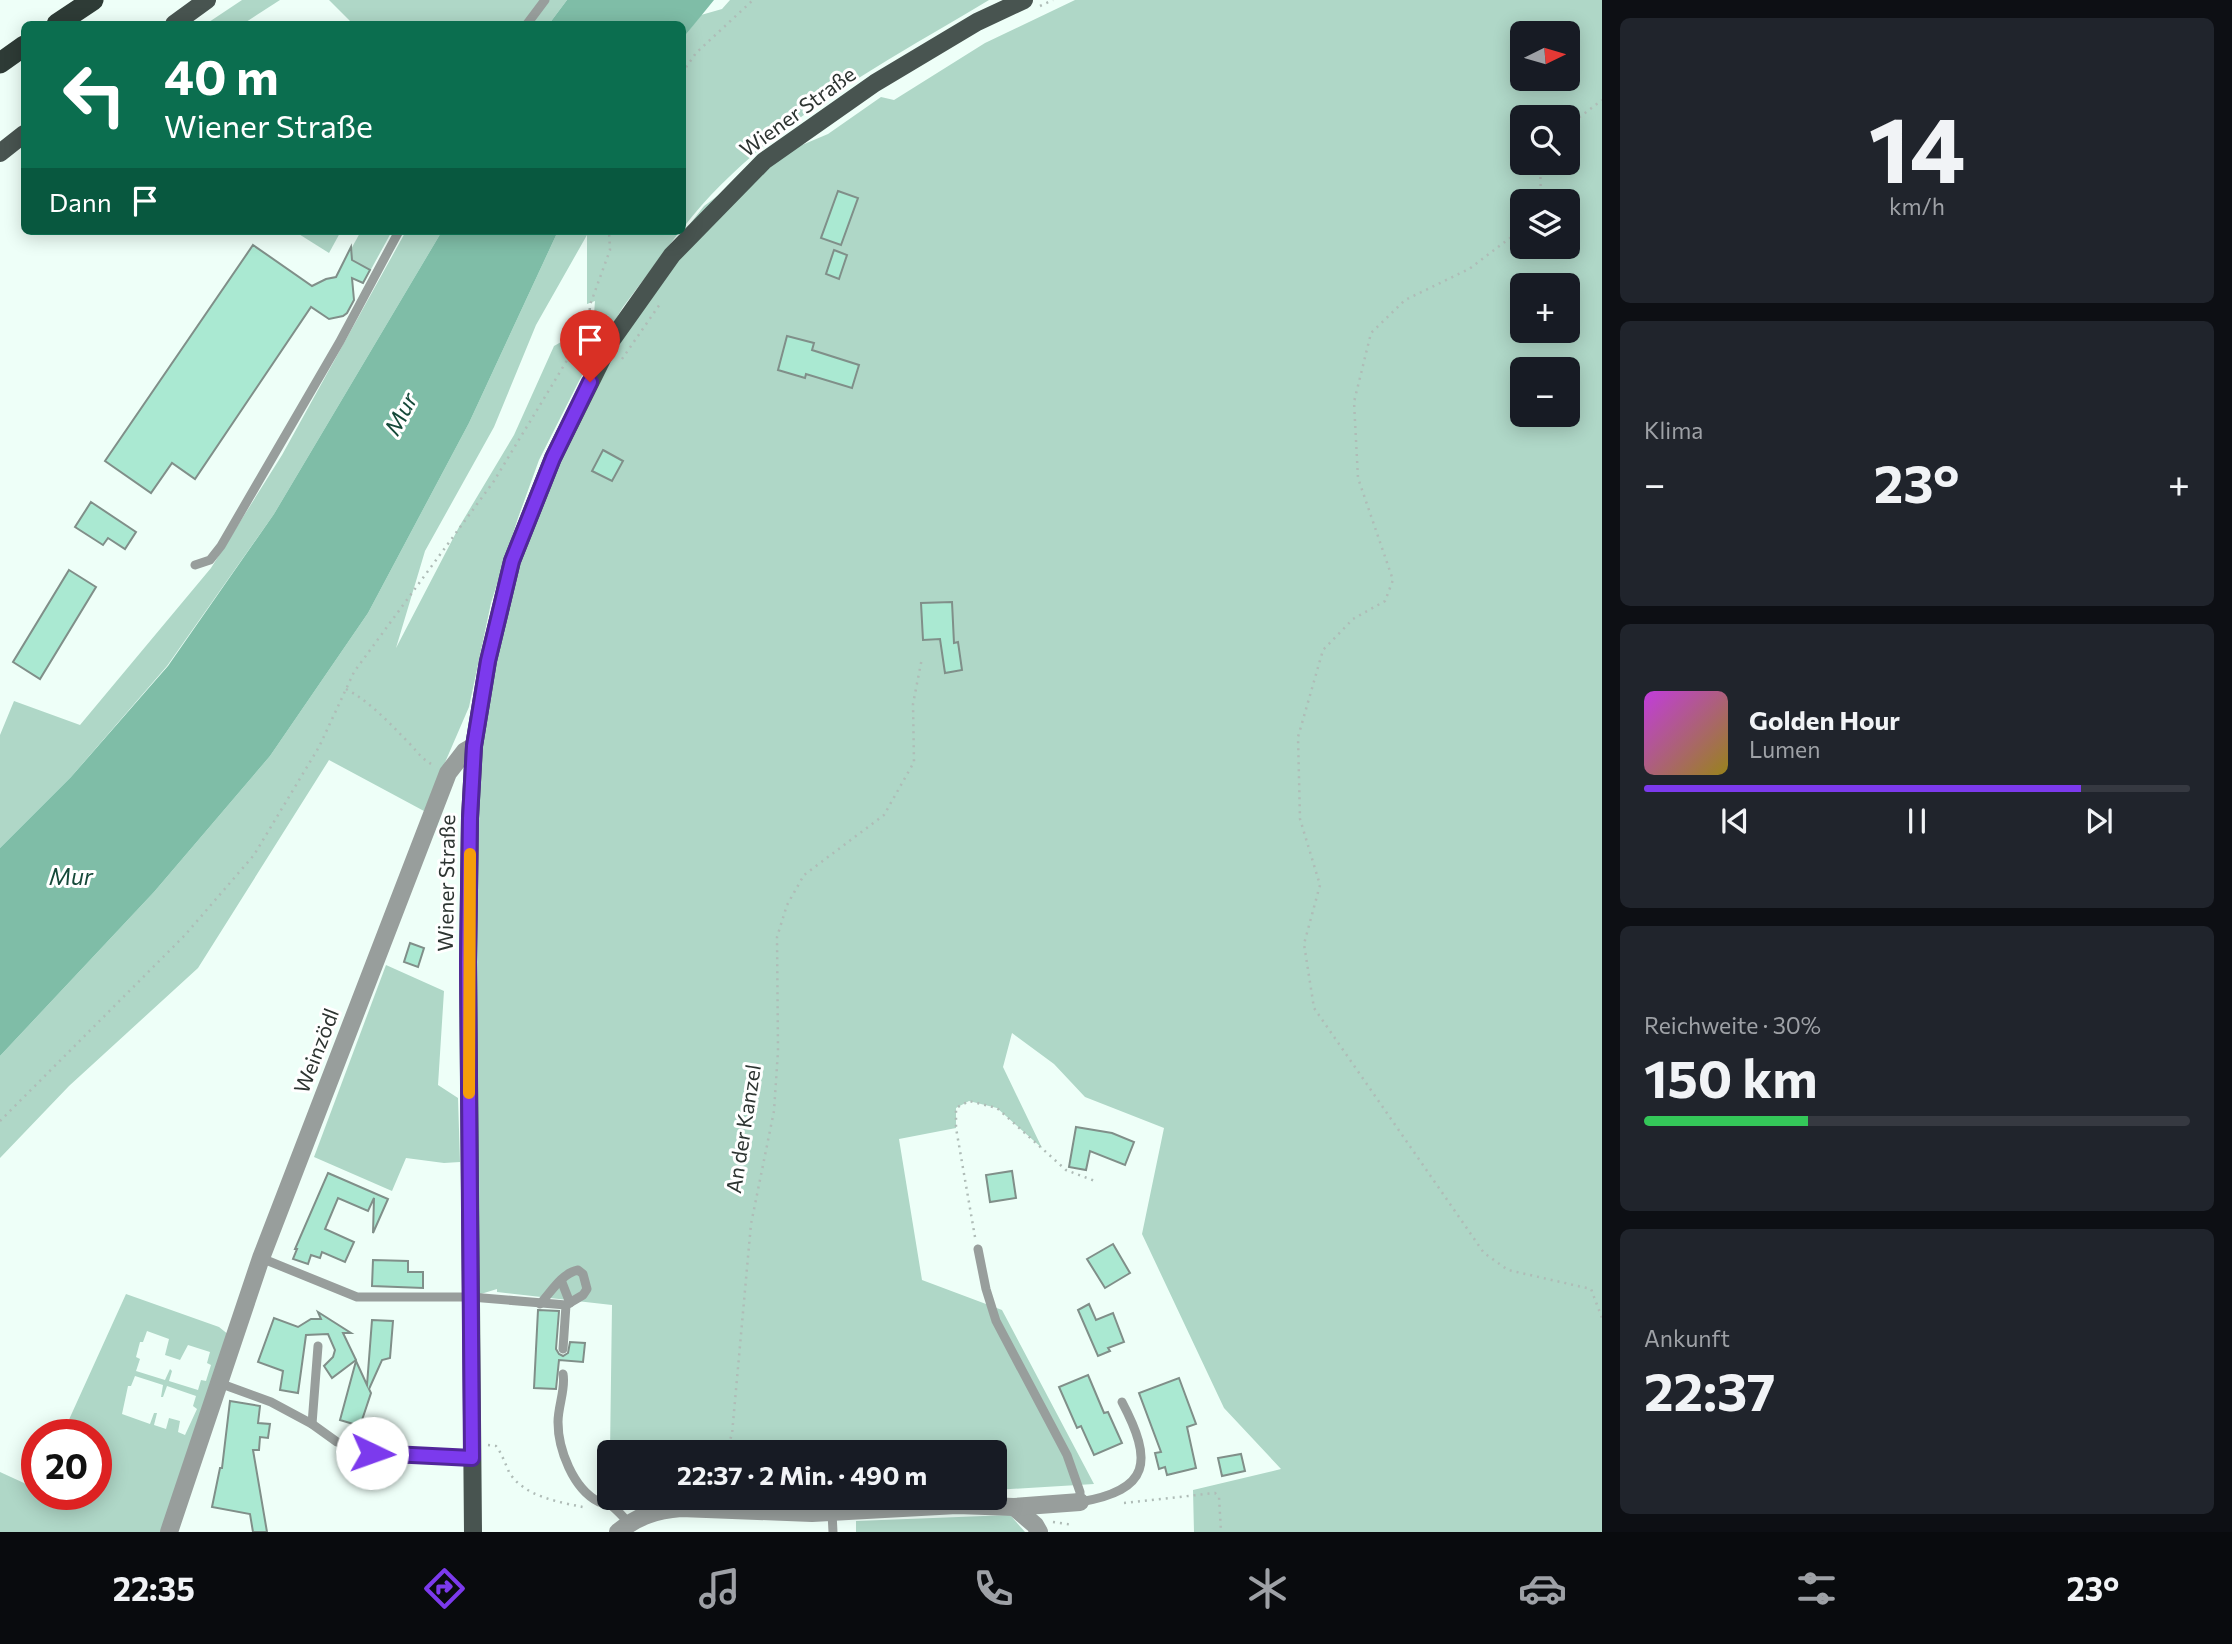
<!DOCTYPE html>
<html lang="de">
<head>
<meta charset="utf-8">
<style>
  body { margin:0; font-family:Commissioner,sans-serif; background:#20242c; color:#f1f3f6; height:100vh; display:flex; flex-direction:column; font-size:26px; white-space:nowrap }
  * { box-sizing:border-box; margin:0 }
  p { font-size:23px; color:#9ea1a6 }
  .icon { flex:none; width:38px; height:38px; fill:none; stroke:currentColor; stroke-width:2; stroke-linecap:round; stroke-linejoin:round }
  .map { position:relative; flex:1; overflow:hidden }
  .panel { display:flex; flex-direction:column; gap:18px; padding:18px; background:#0d0f14; width:630px }
  .panel>* { flex:none }
  .banner { position:absolute; left:21px; top:21px; width:665px; height:214px; border-radius:10px; box-shadow:0 4px 18px #0003; background:#0b6e4f; color:#fff; overflow:hidden }
  .needle { width:46px; rotate:85deg }
  .fabs { position:absolute; left:1510px; top:21px; display:grid; gap:14px }
  .fabs a { display:grid; place-items:center; width:70px; height:70px; border-radius:10px; background:#171b24; box-shadow:0 4px 18px #0003; font-size:35px }
  .speed { position:absolute; left:21px; top:1419px; display:flex; gap:14px; font-size:35px; font-weight:700; text-align:center }
  .speed>* { display:grid; place-content:center; width:91px; height:91px; border-radius:50%; background:#171b24; box-shadow:0 4px 18px #0003; line-height:1 }
  .speed .limit { border:10px solid #d22; background:#fff; color:#111 }
  .pin { position:absolute; display:grid; place-items:center; width:60px; height:60px; color:#fff; margin:-72px -30px; border-radius:50% 50% 50% 0; rotate:-45deg; box-shadow:0 0 7px #0007 }
  .pin .icon { rotate:45deg }
  .me { position:absolute; width:77px; margin:-38px; rotate:93deg; stroke-linejoin:round; filter:drop-shadow(0 0 5px #0008) }
  .turn { display:flex; align-items:center; gap:24px; height:147px; padding:0 28px; font-size:32px }
  .turn .icon { width:91px; height:91px; stroke-width:2.5 }
  .turn b { display:block; font-size:49px; line-height:60px }
  .then { display:flex; align-items:center; height:66px; padding:0 28px; background:#0003; gap:14px; font-size:26px }
  .big { font-size:52px; font-weight:700; line-height:1.1 }
  .panel .widget { flex:1; display:flex; flex-direction:column; justify-content:center; gap:10px; min-width:0; padding:0 24px; border-radius:10px; background:#20242c }
  .panel .dial { align-items:center; gap:0 }
  .dial b { font-size:91px; line-height:1 }
  .song { display:flex; align-items:center; gap:21px }
  .cover { width:84px; height:84px; border-radius:10px; background:linear-gradient(135deg,hsl(290 70% 55%),hsl(50 70% 35%)) }
  .played { height:7px; border-radius:4px; background:linear-gradient(90deg,#7c3aed 80%,#363941 80%) }
  .keys { display:flex; justify-content:space-around; direction:ltr }
  .heat { display:flex; justify-content:space-between; align-items:center; font-size:38px; direction:ltr }
  .charge { height:10px; border-radius:5px; background:linear-gradient(90deg,#34c759 30%,#363941 0) }
  .trip { position:absolute; left:597px; top:1440px; width:410px; height:70px; border-radius:10px; background:#171b24; box-shadow:0 4px 18px #0003; font-weight:700; line-height:70px; text-align:center }
  .tabs { display:flex; height:112px; justify-content:space-around; align-items:center; background:#090b0e; color:#9ea1a6 }
  .tabs .icon { width:49px; height:49px }
  .tabs .selected { color:#7c3aed }
  .tabs b { font-size:32px; color:#f1f3f6 }
  main { display:flex; flex:1; min-height:0 }
  .map>svg:first-child { display:block }
</style>
</head>
<body>
<main>
<div class="map">
<svg width="1602" height="1532" viewBox="0 0 1602 1532">
  <rect width="100%" height="100%" fill="#eefff8"/>
  <g fill="#afd7c7" fill-rule="evenodd">
    <path d="M242,0H280L243,24H206Z"/>
    <path d="M329,0H567L549,24H353Z"/>
    <path d="M730,0H989C882,64 760,128 683,228V38L701,15L722,9Z"/>
    <path d="M1075,0H1602V1532H1194L1193,1490L1281,1469L1224,1408L1142,1234L1164,1128L1085,1097L1054,1064L1012,1033L1003,1067L1042,1148L997,1108L969,1101L956,1108V1128L899,1139L922,1280L1002,1310L1094,1484L994,1490V1452H610L612,1305L497,1292V1289L471,1297L470,818L512,561L626,305L704,206L764,161L828,134L881,97L894,100L985,43ZM1522,33H1568V79H1522ZM1522,117H1568V163H1522ZM1522,201H1568V247H1522ZM1522,285H1568V331H1522ZM1522,369H1568V415H1522Z"/>
    <path d="M294,231H341L329,253Z"/>
    <path d="M361,231H392L363,284L339,271Z"/>
    <path d="M406,231H442L274,514L167,666L71,777L0,848V735L14,701L80,725L211,568L282,455Z"/>
    <path d="M558,231H680L623,307L580,379L539,460L518,518L491,603L469,707L424,811L329,760L198,968L69,1086L0,1158V1056L154,892L270,756L368,613L469,423ZM587,235V304L595,301L594,314L598,319L609,315L554,346L514,435L459,527L396,648L425,551L494,427L536,325Z"/>
    <path d="M386,965L444,991L438,1085L458,1098L460,1162L444,1163L406,1158L392,1191L314,1157Z"/>
    <path d="M126,1294L219,1327L234,1339L169,1532H0V1472L37,1489V1494H96V1435H62ZM147,1331L169,1339L165,1355L180,1360L188,1345L210,1352L207,1363L211,1365L206,1381L201,1380L198,1390L169,1381L172,1371L170,1369L165,1380L136,1371L140,1359L136,1357L140,1342H143ZM135,1376L163,1385L161,1397H163L167,1386L196,1396L193,1406L197,1409L185,1435L178,1432L180,1421L169,1418L166,1429L154,1425L157,1413H154L150,1424L122,1414L128,1386H131Z"/>
    <path d="M636,1498H842L710,1505Z"/>
    <path d="M1010,1515L1025,1532H856V1521Z"/>
  </g>
  <g fill="#7fbda7">
    <path d="M567,0H714L683,38L682,24H549Z"/>
    <path d="M442,231H558L469,423L368,613L270,756L154,892L0,1056V848L71,777L168,666L274,514Z"/>
  </g>
  <g fill="#aae9d2" stroke="#808f89" stroke-width="2">
    <path d="M838,191L858,198L841,245L821,238Z"/>
    <path d="M253,245L312,286L326,279L336,277L351,247L352,260L370,270L363,283L352,278L354,300L347,313L343,316L329,319L311,307L195,479L172,463L151,493L105,461Z"/>
    <path d="M834,250L847,255L839,279L826,274Z"/>
    <path d="M787,336L814,343L812,350L859,365L852,388L806,374L805,378L778,370Z"/>
    <path d="M603,450L623,461L612,481L592,471Z"/>
    <path d="M91,502L136,532L125,549L108,538L103,545L75,527Z"/>
    <path d="M69,570L96,587L40,679L13,662Z"/>
    <path d="M952,602L954,643L958,642L962,670L945,673L940,639L923,640L921,603Z"/>
    <path d="M410,943L424,948L418,967L404,962Z"/>
    <path d="M1076,1127L1112,1133L1134,1142L1125,1165L1090,1151L1086,1170L1069,1167Z"/>
    <path d="M1012,1171L1016,1198L990,1202L986,1175Z"/>
    <path d="M328,1173L388,1199L373,1233L374,1198L368,1211L338,1198L325,1229L354,1242L345,1262L322,1252L320,1258L311,1255L308,1264L293,1259L297,1249H295Z"/>
    <path d="M1113,1244L1130,1273L1105,1288L1087,1259Z"/>
    <path d="M373,1260L408,1261V1272H423V1288L372,1286Z"/>
    <path d="M1089,1304L1096,1320L1113,1313L1124,1342L1108,1348L1110,1351L1098,1356L1078,1310Z"/>
    <path d="M538,1310L559,1311L556,1349L559,1354L563,1356L568,1353L570,1342L585,1343L583,1362L559,1360L556,1389L534,1388Z"/>
    <path d="M318,1312L351,1333H343L356,1360L332,1378L324,1366L333,1357L335,1350L328,1334L306,1335L298,1393L280,1390L283,1371L258,1362L274,1318L298,1327L311,1319H321Z"/>
    <path d="M372,1320L393,1321L390,1358L382,1360L369,1389L371,1393L360,1426L340,1420L356,1361L367,1385Z"/>
    <path d="M1088,1375L1104,1413L1108,1412L1122,1443L1094,1455L1081,1426L1077,1428L1059,1387Z"/>
    <path d="M1179,1378L1196,1424L1187,1427L1196,1468L1167,1475L1165,1467L1159,1469L1155,1453L1161,1452L1139,1393Z"/>
    <path d="M230,1401L260,1406L258,1423L270,1424L268,1438L260,1437L259,1450H253L267,1532H253L250,1514L212,1507L220,1468H222Z"/>
    <path d="M1241,1454L1245,1471L1222,1476L1218,1458Z"/>
  </g>
  <g fill="none" stroke-linecap="round" stroke-linejoin="round">
    <g stroke="#afbcb7" stroke-width="2.5" stroke-dasharray="2 5" stroke-linecap="butt">
      <path d="M1040,6L1053,0"/>
      <path d="M682,73L696,53L753,0"/>
      <path d="M1568,126L1602,100"/>
      <path d="M1540,163L1541,201"/>
      <path d="M1522,229L1469,269L1405,300L1371,333L1354,402L1358,478L1393,580L1385,601L1353,619L1323,650L1298,737L1300,819L1320,885L1304,944L1314,1008L1484,1253L1508,1270L1591,1289L1602,1318"/>
      <path d="M589,324L590,305L610,250L609,231"/>
      <path d="M622,359L660,304"/>
      <path d="M346,689C372,703 390,724 410,744C419,754 423,760 435,766"/>
      <path d="M0,1121L185,935L254,855L319,747L354,672L494,481L589,324L598,331"/>
      <path d="M975,1237L956,1128V1108L969,1101L997,1108L1066,1170L1095,1181"/>
      <path d="M488,1445L496,1446C502,1454 505,1463 509,1472C523,1496 558,1502 583,1507"/>
      <path d="M726,1452L732,1434L751,1224L774,1111L778,1051L777,937L787,905L804,875L884,815L914,762L913,704L922,658"/>
      <path d="M1124,1503L1215,1493L1219,1497L1221,1532"/>
      <path d="M1053,1522L1073,1525"/>
    </g>
    <g stroke="#989e9c" stroke-width="9">
      <path d="M527,24L545,0"/>
      <path d="M195,565L210,560L221,546L339,343L399,231"/>
      <path d="M978,1249L986,1289L996,1321L1067,1455L1080,1492V1502C1151,1490 1153,1461 1122,1402"/>
      <path d="M261,1258L357,1297H471L566,1305L563,1349"/>
      <path d="M561,1280L570,1303"/>
      <path d="M540,1304C551,1292 562,1273 578,1270L583,1274L587,1289L583,1295L566,1305"/>
      <path d="M563,1374C566,1388 558,1406 558,1422C558,1449 573,1489 599,1502C602,1503 606,1502 609,1504C616,1508 623,1517 629,1523"/>
      <path d="M219,1383L271,1402L312,1424L337,1442L372,1453L472,1458"/>
      <path d="M312,1424L318,1346"/>
      <path d="M832,1513L833,1532"/>
    </g>
    <g stroke="#989e9c" stroke-width="18">
      <path d="M1014,1507L1035,1525L1039,1532"/>
      <path d="M169,1532L261,1258L448,773L465,751L474,746"/>
      <path d="M618,1532C638,1516 656,1510 681,1508L812,1513L957,1505L1014,1507L1080,1502"/>
    </g>
    <g stroke="#485450" stroke-width="18">
      <path d="M174,24L207,0"/>
      <path d="M0,153L24,134"/>
      <path d="M473,1532L468,962L470,818L474,746L488,661L512,561L553,458L599,365L611,341L672,255L764,161L875,83L977,22L1024,0"/>
    </g>
    <g stroke="#2e3b36" stroke-width="21">
      <path d="M57,24L93,0"/>
      <path d="M0,63L24,46"/>
    </g>
  </g>
  <g fill="none" stroke-linecap="round" stroke-linejoin="round">
    <defs>
      <path id="route" d="M372,1453L472,1458L468,962L470,818L474,746L488,661L512,561L553,458L590,382"/>
    </defs>
    <use href="#route" stroke="#51269a" stroke-width="18"/>
    <use href="#route" stroke="#7c3aed" stroke-width="12"/>
    <path stroke="#f59e0b" stroke-width="12" d="M469,1093L470,854"/>
  </g>
  <g text-anchor="middle" stroke-width="6" stroke-linejoin="round" paint-order="stroke">
    <g font-size="21" fill="#2d3431" stroke="#fff">
      <text transform="translate(798 112) rotate(-36)" y="7">Wiener Straße</text>
      <text transform="translate(447 883) rotate(-89)" y="7">Wiener Straße</text>
      <text transform="translate(317 1051) rotate(-69)" y="7">Weinzödl</text>
      <text transform="translate(744 1129) rotate(-81)" y="7">An der Kanzel</text>
    </g>
    <g font-size="23" font-style="italic" fill="#154939" stroke="#fff">
      <text transform="translate(401 414) rotate(-62)" y="8">Mur</text>
      <text x="71" y="885">Mur</text>
    </g>
  </g>
</svg>
<div class="fabs">
<a><svg class="needle" viewBox="-14 -14 28 28"><path d="M0-13l5 13h-10z" fill="#e53935"/><path d="M0 13l5-13h-10z" fill="#9ea1a6"/></svg></a>
<a><svg class="icon" aria-label="search" viewBox="0 0 24 24"><circle cx="10" cy="10" r="6"/><path d="M15 15l6 6"/></svg></a>
<a><svg class="icon" aria-label="layers" viewBox="0 0 24 24"><path d="M12 4l9 5-9 5-9-5zM3 14l9 5 9-5"/></svg></a>
<a>+</a>
<a>−</a>
</div>
<div class="speed"><div class="limit">20</div></div>
<div class="pin" style="left:590px;top:382px;background:#d93025"><svg class="icon" aria-label="arrive" viewBox="0 0 24 24"><path d="M6 21V4h12l-3 4 3 4H6"/></svg></div>
<svg class="me" style="left:372px;top:1453px" viewBox="-20 -20 40 40"><circle r="19" fill="#fff"/><path d="M0-13L10 11 0 6-10 11z" fill="#7c3aed"/></svg>
<div class="trip">22:37 · 2 Min. · 490 m</div>
<div class="banner">
<div class="turn"><svg class="icon" aria-label="left" viewBox="0 0 24 24"><path d="M17 20v-9H6M10 6l-5 5 5 5"/></svg><div><b>40 m</b>Wiener Straße</div></div>
<div class="then">Dann<svg class="icon" aria-label="arrive" viewBox="0 0 24 24"><path d="M6 21V4h12l-3 4 3 4H6"/></svg></div>
</div>
</div>
<section class="panel">
<div class="widget dial"><b>14</b><p>km/h</p></div>
<div class="widget"><p>Klima</p>
<div class="heat"><a>−</a><b class="big">23°</b><a>+</a></div>
</div>
<div class="widget">
<div class="song"><i class="cover"></i><div><b>Golden Hour</b><p>Lumen</p></div></div>
<div class="played"></div>
<div class="keys"><svg class="icon" aria-label="previous" viewBox="0 0 24 24"><path d="M18 5L8 12l10 7zM5 5v14"/></svg><svg class="icon" aria-label="pause" viewBox="0 0 24 24"><path d="M8 5v14M16 5v14"/></svg><svg class="icon" aria-label="next" viewBox="0 0 24 24"><path d="M6 5l10 7-10 7zM19 5v14"/></svg></div>
</div>
<div class="widget"><p>Reichweite · 30%</p><b class="big">150 km</b><div class="charge"></div></div>
<div class="widget"><p>Ankunft</p><b class="big">22:37</b></div>
</section>
</main>
<nav class="tabs">
<b>22:35</b>
<svg class="icon selected" aria-label="directions" viewBox="0 0 24 24"><path d="M12 3l9 9-9 9-9-9zM9 14v-3h6M13 9l2 2-2 2"/></svg>
<svg class="icon" aria-label="music" viewBox="0 0 24 24"><path d="M9 18V5l10-2v13"/><circle cx="6" cy="18" r="3"/><circle cx="16" cy="16" r="3"/></svg>
<svg class="icon" aria-label="phone" viewBox="0 0 24 24"><path d="M5 4h4l2 5-3 2q2 4 5 5l2-3 5 2v4C11 20 4 13 5 4z"/></svg>
<svg class="icon" aria-label="climate" viewBox="0 0 24 24"><path d="M12 3v18M4 7l16 10M4 17L20 7"/></svg>
<svg class="icon" aria-label="car" viewBox="0 0 24 24"><path d="M5 17H2v-5l4-1 3-4h7l3 4 3 1v5h-3M9 17h6M6 11h13"/><circle cx="7" cy="17" r="2"/><circle cx="17" cy="17" r="2"/></svg>
<svg class="icon" aria-label="filters" viewBox="0 0 24 24"><path d="M4 7h16M4 17h16"/><circle cx="9" cy="7" r="2"/><circle cx="15" cy="17" r="2"/></svg>
<b>23°</b>
</nav>
</body>
</html>
